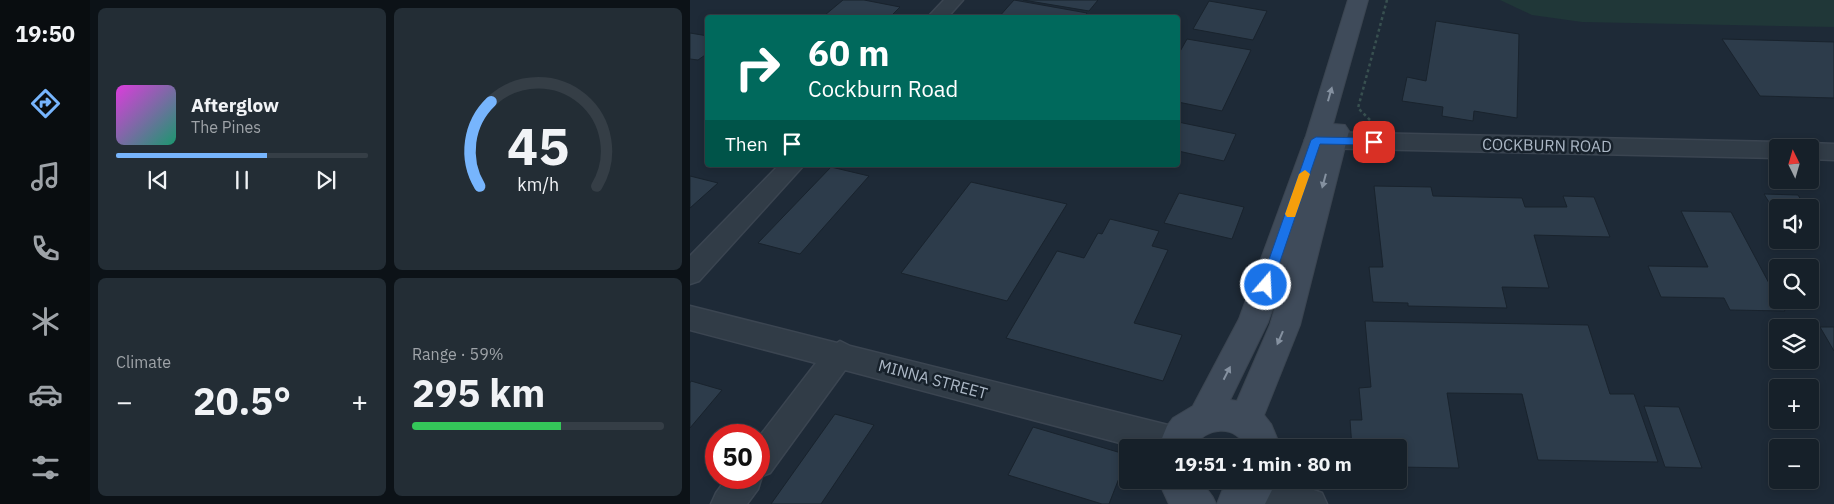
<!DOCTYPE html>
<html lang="en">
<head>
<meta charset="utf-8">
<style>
  body { margin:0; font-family:"IBM Plex Sans",sans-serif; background:#232d35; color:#f1f3f6; height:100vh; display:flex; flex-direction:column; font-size:19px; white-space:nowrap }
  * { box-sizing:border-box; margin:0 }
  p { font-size:16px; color:#9ea3a8 }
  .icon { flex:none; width:28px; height:28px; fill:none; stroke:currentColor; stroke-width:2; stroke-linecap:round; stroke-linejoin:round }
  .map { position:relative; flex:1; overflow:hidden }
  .side { display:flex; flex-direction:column; gap:8px; padding:8px; background:#0c1217; width:600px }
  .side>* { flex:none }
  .hud { position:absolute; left:15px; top:15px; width:475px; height:152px; border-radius:5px; box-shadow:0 2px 8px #0003,0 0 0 1px #353e46; background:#00695c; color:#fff; overflow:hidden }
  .needle { width:32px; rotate:355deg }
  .fabs { position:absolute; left:1079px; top:139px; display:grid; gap:10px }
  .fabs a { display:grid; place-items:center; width:50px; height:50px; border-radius:5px; background:#162029; box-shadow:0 2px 8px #0003,0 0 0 1px #353e46; font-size:25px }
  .speed { position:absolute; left:15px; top:424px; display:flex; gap:10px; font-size:25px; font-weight:700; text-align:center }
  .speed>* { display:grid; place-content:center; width:65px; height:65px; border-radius:50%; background:#162029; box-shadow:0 2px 8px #0003,0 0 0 1px #353e46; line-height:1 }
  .speed .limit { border:8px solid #d22; background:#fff; color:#111 }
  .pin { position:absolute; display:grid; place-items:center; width:42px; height:42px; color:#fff; margin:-21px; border-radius:10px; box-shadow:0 2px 8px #0006 }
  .me { position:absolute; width:55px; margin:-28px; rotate:19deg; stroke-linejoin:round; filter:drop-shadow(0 0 4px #0008) }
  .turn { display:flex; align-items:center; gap:18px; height:105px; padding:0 20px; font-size:22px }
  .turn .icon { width:65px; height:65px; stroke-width:2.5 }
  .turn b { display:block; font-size:35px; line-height:42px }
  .then { display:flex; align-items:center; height:48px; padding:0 20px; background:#0003; gap:10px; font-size:19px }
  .big { font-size:38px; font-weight:800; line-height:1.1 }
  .side .card { flex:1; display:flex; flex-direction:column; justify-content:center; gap:8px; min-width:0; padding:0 18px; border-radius:8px; background:#232d35 }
  .side .dial { align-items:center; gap:0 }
  .dial svg { height:130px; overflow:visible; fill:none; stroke:#353e46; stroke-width:7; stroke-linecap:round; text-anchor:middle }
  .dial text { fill:#f1f3f6; stroke:none }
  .song { display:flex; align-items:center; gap:15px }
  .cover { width:60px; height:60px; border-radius:8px; background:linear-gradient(135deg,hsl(300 70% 55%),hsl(160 70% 35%)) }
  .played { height:5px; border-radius:2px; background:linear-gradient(90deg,#77b5fd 60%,#353e46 60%) }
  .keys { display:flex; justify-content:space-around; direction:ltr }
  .heat { display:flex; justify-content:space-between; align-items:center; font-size:28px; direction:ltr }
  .charge { height:8px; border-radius:4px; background:linear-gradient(90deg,#34c759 59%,#353e46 0) }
  .side .tiles { flex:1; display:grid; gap:8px; grid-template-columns:repeat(2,1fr) }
  .trip { position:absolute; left:429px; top:439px; width:288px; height:50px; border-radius:5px; background:#162029; box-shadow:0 2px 8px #0003,0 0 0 1px #353e46; font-weight:800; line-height:50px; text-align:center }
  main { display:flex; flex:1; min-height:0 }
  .tab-bar { display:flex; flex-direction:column; width:90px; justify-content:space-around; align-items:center; background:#090d10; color:#9ea3a8 }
  .tab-bar .icon { width:35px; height:35px }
  .tab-bar .current { color:#77b5fd }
  .tab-bar b { font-size:22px; color:#f1f3f6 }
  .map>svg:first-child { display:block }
</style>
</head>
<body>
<main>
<nav class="tab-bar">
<b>19:50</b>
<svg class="icon current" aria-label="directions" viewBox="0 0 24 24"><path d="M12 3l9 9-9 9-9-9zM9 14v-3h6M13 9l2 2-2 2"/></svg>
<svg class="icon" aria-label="music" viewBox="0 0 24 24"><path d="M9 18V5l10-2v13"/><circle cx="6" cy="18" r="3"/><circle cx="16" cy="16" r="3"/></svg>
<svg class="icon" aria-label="phone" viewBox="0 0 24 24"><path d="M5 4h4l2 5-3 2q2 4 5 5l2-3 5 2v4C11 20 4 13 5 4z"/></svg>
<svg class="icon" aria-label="climate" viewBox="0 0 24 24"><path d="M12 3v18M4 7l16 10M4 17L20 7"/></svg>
<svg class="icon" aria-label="car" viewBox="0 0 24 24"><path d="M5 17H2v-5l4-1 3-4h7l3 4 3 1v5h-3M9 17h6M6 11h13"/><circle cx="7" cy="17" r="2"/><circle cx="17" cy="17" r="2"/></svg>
<svg class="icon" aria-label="filters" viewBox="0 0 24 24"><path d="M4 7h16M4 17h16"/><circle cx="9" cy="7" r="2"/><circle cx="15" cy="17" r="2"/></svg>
</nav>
<section class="side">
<div class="tiles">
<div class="card">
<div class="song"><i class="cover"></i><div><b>Afterglow</b><p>The Pines</p></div></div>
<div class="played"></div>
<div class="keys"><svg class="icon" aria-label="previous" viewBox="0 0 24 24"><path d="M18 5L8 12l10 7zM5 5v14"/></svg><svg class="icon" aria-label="pause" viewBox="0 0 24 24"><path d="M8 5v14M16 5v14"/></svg><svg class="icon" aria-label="next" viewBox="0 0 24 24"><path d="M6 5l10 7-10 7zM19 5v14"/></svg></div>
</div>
<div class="card dial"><svg viewBox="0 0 100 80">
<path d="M14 69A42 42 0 1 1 86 69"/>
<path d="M14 69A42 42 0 0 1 21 17" stroke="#77b5fd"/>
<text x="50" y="56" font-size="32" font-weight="700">45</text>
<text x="50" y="72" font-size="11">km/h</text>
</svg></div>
<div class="card"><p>Climate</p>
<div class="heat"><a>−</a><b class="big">20.5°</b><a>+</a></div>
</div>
<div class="card"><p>Range · 59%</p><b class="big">295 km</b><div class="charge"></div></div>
</div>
</section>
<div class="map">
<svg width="1144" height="504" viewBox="0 0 1144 504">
  <rect width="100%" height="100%" fill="#1e2a37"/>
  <path fill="#203738" d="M810,0H1144V27L892,22L842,15Z"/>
  <g fill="#2d3c4b" stroke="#19232d">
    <path d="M153,0H174L210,7L199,18H147L135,15Z"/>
    <path d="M324,0L397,13L393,18H308Z"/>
    <path d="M333,0H408L399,11Z"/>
    <path d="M519,1L577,11L563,40L503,29Z"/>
    <path d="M746,21L829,34L827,118L784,111L783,121L752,116L753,107L712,101L717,77L736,81Z"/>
    <path d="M0,33L18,36V53L8,60L0,59Z"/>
    <path d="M497,39L561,50L532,111L488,102V55Z"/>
    <path d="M1032,39L1144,42V98L1070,96Z"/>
    <path d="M488,122L546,134L534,161L488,151Z"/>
    <path d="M141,167L179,176L110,254L68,243Z"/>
    <path d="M0,176L28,183L0,208Z"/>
    <path d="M281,182L377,204L317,301L211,273Z"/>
    <path d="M684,186L741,187L743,196L832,198L835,207H877L873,196L904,197L920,237L844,235L859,288L812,287L817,308L718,306V303L683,302L679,267H693Z"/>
    <path d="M489,193L554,207L542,239L474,223Z"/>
    <path d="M1074,194L1108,195L1116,208H1088V217Z"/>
    <path d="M991,211L1041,212L1088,300L1095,311L1040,310L1034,298L971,297L958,266L1018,267Z"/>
    <path d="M420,219L469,231L462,246L478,250L444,323L492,335L473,381L316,338L367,251L394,258L408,233L412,234Z"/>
    <path d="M675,321L898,325L920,394H944L968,462L848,460L832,394L757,393L769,468L708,467V448H662L660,420H672L669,388L681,387Z"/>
    <path d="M1130,327H1144V351Z"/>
    <path d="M1,381L32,390L0,428V383Z"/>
    <path d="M954,406L989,407L1012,468L975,467Z"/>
    <path d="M145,414L184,425L131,504H81Z"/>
    <path d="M343,427L438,455L419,504H412L318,475Z"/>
  </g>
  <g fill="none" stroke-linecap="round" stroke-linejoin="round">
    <defs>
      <g id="minor">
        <path d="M254,0H273L257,18H237Z"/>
        <path d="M626,132L1088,142L1096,144L1098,148H1088V158L626,148L618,145L615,140L618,135Z"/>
        <path d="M1120,143L1144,144V160L1120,159V148H1111Z"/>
        <path d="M89,165H114L9,281L0,284V256Z"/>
        <path d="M0,306L147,343L150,341L160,346L486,427L497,431L501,442L499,448H449L155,370L80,473L72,476L68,489L57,504H21L26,493L37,478H69V437L126,363L0,330Z"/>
        <path d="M555,480H596L632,493L637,504H571L557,498L552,487Z"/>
      </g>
      <g id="secondary">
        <path d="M658,0H678L643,124L655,125L659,131L610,325L574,415L581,424L591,448H557C544,423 517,427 502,448H468L477,426L483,418L503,406L549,319L616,136ZM599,260L580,325L547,401L540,400L578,322Z"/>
        <path d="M468,480C495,480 514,475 526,504H479Z"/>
        <path d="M549,480H587L575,504H527L532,491Z"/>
      </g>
    </defs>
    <use href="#minor" stroke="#3b4551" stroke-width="3"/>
    <use href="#secondary" stroke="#3b4551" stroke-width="2"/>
    <path stroke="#385050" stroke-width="2.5" stroke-dasharray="3 3" stroke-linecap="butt" d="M680,120L668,108L697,0"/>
    <use href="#minor" fill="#313c47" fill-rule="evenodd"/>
    <use href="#secondary" fill="#3f4b5a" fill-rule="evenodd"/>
  </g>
  <defs><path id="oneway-solid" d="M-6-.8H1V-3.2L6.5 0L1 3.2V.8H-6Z" transform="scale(1.25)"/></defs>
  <g fill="#8591a0">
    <use href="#oneway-solid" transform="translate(640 94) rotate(-74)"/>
    <use href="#oneway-solid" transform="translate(634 181) rotate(105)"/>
    <use href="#oneway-solid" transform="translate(590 338) rotate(113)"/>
    <use href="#oneway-solid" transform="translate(537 373) rotate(-63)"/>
  </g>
  <path fill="#1a73e8" stroke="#114b97" d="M626,137L684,138L689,142L684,145L630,144L582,285L580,289H572L570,285L621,140Z"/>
  <path fill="#f59e0b" d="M615,170L620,174L606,214L605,217H597L595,214L609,174Z"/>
  <g text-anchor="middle" stroke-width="5" stroke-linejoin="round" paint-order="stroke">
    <g font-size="16" fill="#abb7c5" stroke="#17212b">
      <text transform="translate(857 145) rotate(1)" y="6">COCKBURN ROAD</text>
      <text transform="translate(243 379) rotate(15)" y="6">MINNA STREET</text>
    </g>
  </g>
</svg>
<div class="fabs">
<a><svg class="needle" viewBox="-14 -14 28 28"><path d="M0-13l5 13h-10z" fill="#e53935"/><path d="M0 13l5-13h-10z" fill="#9ea3a8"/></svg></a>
<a><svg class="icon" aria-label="sound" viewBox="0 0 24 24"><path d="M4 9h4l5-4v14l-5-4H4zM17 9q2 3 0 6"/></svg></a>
<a><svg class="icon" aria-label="search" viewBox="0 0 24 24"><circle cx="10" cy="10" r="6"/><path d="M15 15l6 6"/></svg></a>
<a><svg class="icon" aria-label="layers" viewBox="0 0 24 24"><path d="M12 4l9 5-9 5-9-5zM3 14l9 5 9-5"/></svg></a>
<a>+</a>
<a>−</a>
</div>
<div class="speed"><div class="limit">50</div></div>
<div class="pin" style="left:684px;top:142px;background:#d93025"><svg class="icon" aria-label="arrive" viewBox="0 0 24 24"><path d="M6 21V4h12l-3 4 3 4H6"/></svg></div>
<svg class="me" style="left:576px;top:285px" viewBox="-20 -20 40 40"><circle r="17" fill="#1a73e8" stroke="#fff" stroke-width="3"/><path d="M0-11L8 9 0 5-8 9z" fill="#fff"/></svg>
<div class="trip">19:51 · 1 min · 80 m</div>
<div class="hud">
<div class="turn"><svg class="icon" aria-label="right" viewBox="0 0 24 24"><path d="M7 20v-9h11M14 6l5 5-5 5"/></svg><div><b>60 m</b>Cockburn Road</div></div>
<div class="then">Then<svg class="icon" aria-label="arrive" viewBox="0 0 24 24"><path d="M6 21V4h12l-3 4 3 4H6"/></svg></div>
</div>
</div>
</main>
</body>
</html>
